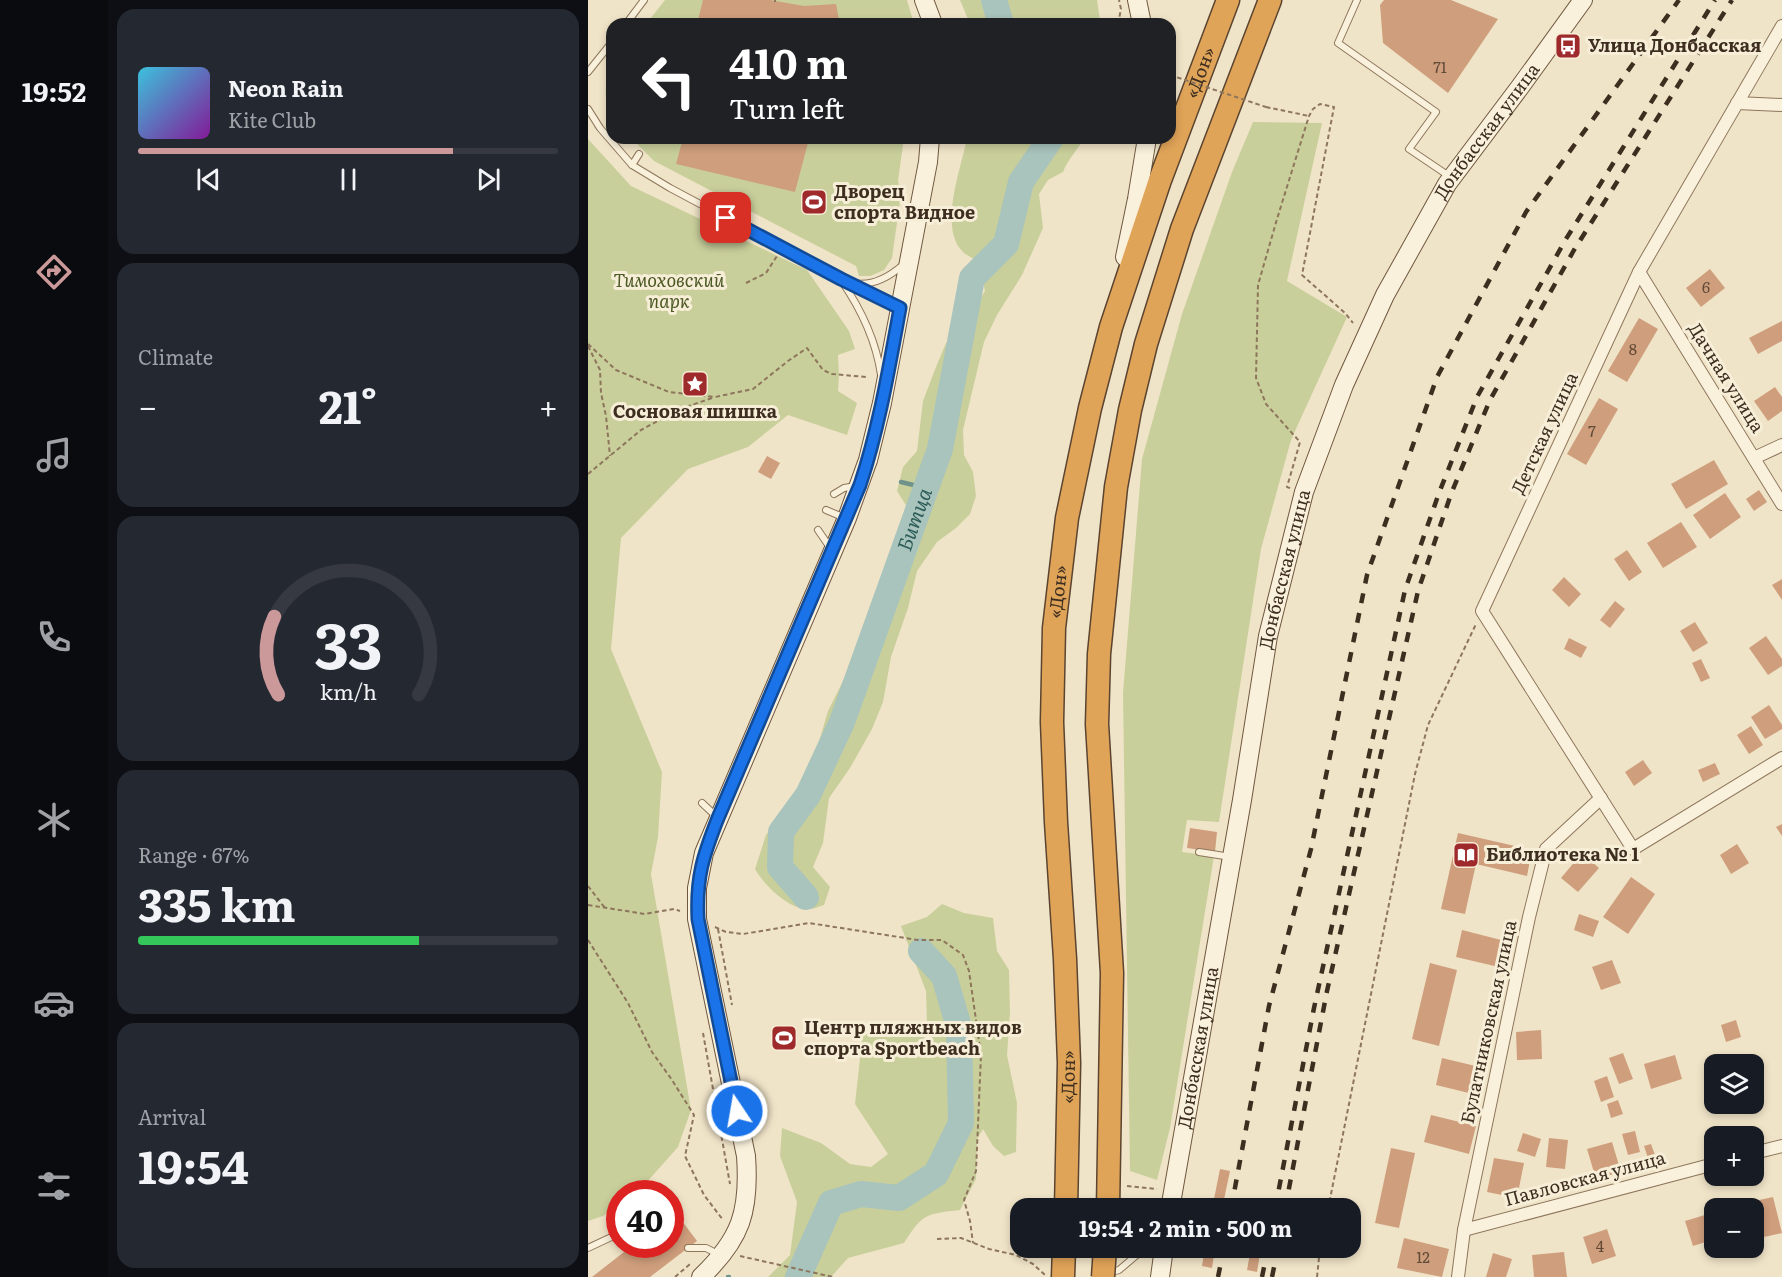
<!DOCTYPE html>
<html lang="en">
<head>
<meta charset="utf-8">
<style>
  body { margin:0; font-family:Literata,serif; background:#242831; color:#f1f3f6; height:100vh; display:flex; flex-direction:column; font-size:22px; white-space:nowrap }
  * { box-sizing:border-box; margin:0 }
  p { font-size:20px; color:#9ea1a6 }
  .icon { flex:none; width:33px; height:33px; fill:none; stroke:currentColor; stroke-width:2; stroke-linecap:round; stroke-linejoin:round }
  .map { position:relative; flex:1; overflow:hidden }
  .sheet { display:flex; flex-direction:column; gap:9px; padding:9px; background:#0d0f14; width:480px }
  .sheet>* { flex:none }
  .top-card { position:absolute; left:18px; top:18px; width:570px; height:126px; border-radius:18px; box-shadow:0 3px 9px #0003; background:#202124; color:#fff; overflow:hidden }
  .buttons { position:absolute; left:1116px; top:1054px; display:grid; gap:12px }
  .buttons a { display:grid; place-items:center; width:60px; height:60px; border-radius:12px; background:#171b24; box-shadow:0 3px 9px #0003; font-size:30px }
  .speed { position:absolute; left:18px; top:1180px; display:flex; gap:12px; font-size:30px; font-weight:700; text-align:center }
  .speed>* { display:grid; place-content:center; width:78px; height:78px; border-radius:50%; background:#171b24; box-shadow:0 3px 9px #0003; line-height:1 }
  .speed .limit { border:9px solid #d22; background:#fff; color:#111 }
  .pin { position:absolute; display:grid; place-items:center; width:51px; height:51px; color:#fff; margin:-26px; border-radius:12px; box-shadow:0 3px 9px #0006 }
  .me { position:absolute; width:66px; margin:-33px; rotate:348deg; stroke-linejoin:round; filter:drop-shadow(0 0 4px #0008) }
  .turn { display:flex; align-items:center; gap:21px; height:126px; padding:0 24px; font-size:27px }
  .turn .icon { width:78px; height:78px; stroke-width:2.5 }
  .turn b { display:block; font-size:42px; line-height:51px }
  .big { font-size:45px; font-weight:700; line-height:1.1 }
  .sheet .widget { flex:1; display:flex; flex-direction:column; justify-content:center; gap:9px; min-width:0; padding:0 21px; border-radius:18px; background:#242831 }
  .sheet .dial { align-items:center; gap:0 }
  .dial svg { height:156px; overflow:visible; fill:none; stroke:#363941; stroke-width:7; stroke-linecap:round; text-anchor:middle }
  .dial text { fill:#f1f3f6; stroke:none }
  .song { display:flex; align-items:center; gap:18px }
  .cover { width:72px; height:72px; border-radius:9px; background:linear-gradient(135deg,hsl(190 70% 55%),hsl(290 70% 35%)) }
  .played { height:6px; border-radius:3px; background:linear-gradient(90deg,#cc999b 75%,#363941 75%) }
  .keys { display:flex; justify-content:space-around; direction:ltr }
  .heat { display:flex; justify-content:space-between; align-items:center; font-size:33px; direction:ltr }
  .charge { height:9px; border-radius:4px; background:linear-gradient(90deg,#34c759 67%,#363941 0) }
  .trip { position:absolute; left:422px; top:1198px; width:351px; height:60px; border-radius:18px; background:#171b24; box-shadow:0 3px 9px #0003; font-weight:700; line-height:60px; text-align:center }
  main { display:flex; flex:1; min-height:0 }
  .tabs { display:flex; flex-direction:column; width:108px; justify-content:space-around; align-items:center; background:#090b0e; color:#9ea1a6 }
  .tabs .icon { width:42px; height:42px }
  .tabs .on { color:#cc999b }
  .tabs b { font-size:27px; color:#f1f3f6 }
  .map>svg:first-child { display:block }
</style>
</head>
<body>
<main>
<nav class="tabs">
<b>19:52</b>
<svg class="icon on" aria-label="directions" viewBox="0 0 24 24"><path d="M12 3l9 9-9 9-9-9zM9 14v-3h6M13 9l2 2-2 2"/></svg>
<svg class="icon" aria-label="music" viewBox="0 0 24 24"><path d="M9 18V5l10-2v13"/><circle cx="6" cy="18" r="3"/><circle cx="16" cy="16" r="3"/></svg>
<svg class="icon" aria-label="phone" viewBox="0 0 24 24"><path d="M5 4h4l2 5-3 2q2 4 5 5l2-3 5 2v4C11 20 4 13 5 4z"/></svg>
<svg class="icon" aria-label="climate" viewBox="0 0 24 24"><path d="M12 3v18M4 7l16 10M4 17L20 7"/></svg>
<svg class="icon" aria-label="car" viewBox="0 0 24 24"><path d="M5 17H2v-5l4-1 3-4h7l3 4 3 1v5h-3M9 17h6M6 11h13"/><circle cx="7" cy="17" r="2"/><circle cx="17" cy="17" r="2"/></svg>
<svg class="icon" aria-label="filters" viewBox="0 0 24 24"><path d="M4 7h16M4 17h16"/><circle cx="9" cy="7" r="2"/><circle cx="15" cy="17" r="2"/></svg>
</nav>
<section class="sheet">
<div class="widget">
<div class="song"><i class="cover"></i><div><b>Neon Rain</b><p>Kite Club</p></div></div>
<div class="played"></div>
<div class="keys"><svg class="icon" aria-label="previous" viewBox="0 0 24 24"><path d="M18 5L8 12l10 7zM5 5v14"/></svg><svg class="icon" aria-label="pause" viewBox="0 0 24 24"><path d="M8 5v14M16 5v14"/></svg><svg class="icon" aria-label="next" viewBox="0 0 24 24"><path d="M6 5l10 7-10 7zM19 5v14"/></svg></div>
</div>
<div class="widget"><p>Climate</p>
<div class="heat"><a>−</a><b class="big">21°</b><a>+</a></div>
</div>
<div class="widget dial"><svg viewBox="0 0 100 80">
<path d="M14 69A42 42 0 1 1 86 69"/>
<path d="M14 69A42 42 0 0 1 12 29" stroke="#cc999b"/>
<text x="50" y="56" font-size="32" font-weight="700">33</text>
<text x="50" y="72" font-size="11">km/h</text>
</svg></div>
<div class="widget"><p>Range · 67%</p><b class="big">335 km</b><div class="charge"></div></div>
<div class="widget"><p>Arrival</p><b class="big">19:54</b></div>
</section>
<div class="map">
<svg width="1194" height="1277" viewBox="0 0 1194 1277">
  <rect width="100%" height="100%" fill="#f0e4c8"/>
  <g fill="#c9cf9b">
    <path d="M77,0H319L326,24H58Z"/>
    <path d="M372,0H509L512,20L508,24H382Z"/>
    <path d="M24,72V110C16,98 15,84 24,72Z"/>
    <path d="M665,122L734,123L699,281L759,317L703,440L673,549L631,822L599,820L594,852L626,856L582,1128L569,1180L542,1171L535,693L554,459L594,314L644,172Z"/>
    <path d="M43,138H316L310,181L313,194L304,258L296,270L282,276H271L268,266L66,161Z"/>
    <path d="M379,138H496C489,151 480,159 475,172L460,180L451,194L455,228L434,275L409,315L396,342L375,430L376,455L385,472L388,496L382,514L368,528L349,542L329,571L320,608L303,657L295,702L284,729L262,768L241,798L235,843L225,867L242,887L236,905C232,906 226,909 222,909C202,911 176,885 167,869L178,835L193,814L207,800L225,762L240,711L259,673L281,619L293,579L319,507L309,491L315,467L329,451L335,401L348,367L358,343L374,327L397,291L390,260C342,247 373,171 379,138Z"/>
    <path d="M0,139L43,186L219,270L261,331L267,349L250,355L251,375L250,391L269,403L259,435L200,415L160,447L100,469L33,538L23,649L74,772L70,837L63,874L103,1110L90,1147L50,1192L47,1194H32L31,1205L15,1216L0,1221Z"/>
    <path d="M354,904L376,913L405,918L409,951L421,970L422,1012L419,1055L429,1103L428,1152L416,1156L405,1146L395,1129L389,1139L388,1179L372,1210C338,1214 335,1213 316,1243L260,1258L243,1277H180L202,1255L209,1202L192,1156L194,1128L233,1143L262,1164L283,1167L300,1154L267,1104L275,1031L339,1026L338,991L313,926L339,917Z"/>
  </g>
  <g fill="none" stroke-linecap="round" stroke-linejoin="round">
    <g stroke="#6f938a" stroke-width="4.5">
      <path d="M313,482L338,488"/>
      <path d="M140,1277H141"/>
    </g>
    <g stroke="#a9c4bc" stroke-width="26">
      <path d="M406,0L413,24"/>
      <path id="s1" d="M218,897L192,867L193,832L220,795L254,722L352,449L384,278L418,244L433,182L463,138"/>
      <path d="M210,1277L243,1203L273,1194L311,1198L348,1174L373,1123L371,1027L356,976L333,951"/>
    </g>
  </g>
  <g fill="#cf9f7d">
    <path d="M115,0H182L216,6L248,4L252,24H109Z"/>
    <path d="M796,0H863L910,19L860,93L795,43L792,5Z"/>
    <path d="M95,138H231L230,142L221,139L207,192L88,164Z"/>
    <path d="M1122,269L1137,288L1113,307L1098,288Z"/>
    <path d="M1051,318L1070,329L1039,382L1020,371Z"/>
    <path d="M1194,321V341L1170,354L1161,338Z"/>
    <path d="M1187,387L1194,397V411L1180,421L1166,401Z"/>
    <path d="M1011,398L1030,409L998,465L979,454Z"/>
    <path d="M179,456L192,463L183,479L170,472Z"/>
    <path d="M1126,460L1140,484L1098,509L1083,484Z"/>
    <path d="M1171,490L1179,502L1166,511L1158,499Z"/>
    <path d="M1137,493L1153,517L1122,539L1105,515Z"/>
    <path d="M1093,522L1109,547L1075,568L1059,543Z"/>
    <path d="M1039,550L1054,572L1041,581L1026,559Z"/>
    <path d="M976,577L993,594L981,607L964,590Z"/>
    <path d="M1194,579V600L1184,585Z"/>
    <path d="M1027,601L1037,609L1022,628L1012,620Z"/>
    <path d="M1107,622L1120,643L1105,652L1092,631Z"/>
    <path d="M1178,636L1194,659V666L1180,675L1161,648Z"/>
    <path d="M981,638L999,647L993,658L976,649Z"/>
    <path d="M1113,659L1122,678L1113,682L1104,663Z"/>
    <path d="M1181,705L1194,725V729L1177,739L1163,717Z"/>
    <path d="M1163,726L1175,745L1161,754L1149,735Z"/>
    <path d="M1055,760L1064,773L1046,786L1037,772Z"/>
    <path d="M1127,763L1132,774L1115,782L1110,770Z"/>
    <path d="M1194,824V836L1188,827Z"/>
    <path d="M602,828L629,832L627,852L599,848Z"/>
    <path d="M870,833L944,850L939,876L888,864L877,914L853,909Z"/>
    <path d="M1149,844L1161,863L1143,874L1132,855Z"/>
    <path d="M994,853L1011,868L990,892L973,878Z"/>
    <path d="M1043,877L1067,894L1040,934L1015,917Z"/>
    <path d="M991,914L1011,921L1005,937L986,930Z"/>
    <path d="M874,930L921,942L915,968L868,957Z"/>
    <path d="M1024,960L1033,983L1013,990L1004,967Z"/>
    <path d="M842,963L869,970L851,1046L824,1039Z"/>
    <path d="M1148,1020L1153,1037L1138,1042L1133,1025Z"/>
    <path d="M953,1030L954,1059L929,1060L928,1032Z"/>
    <path d="M1035,1053L1045,1079L1031,1084L1021,1058Z"/>
    <path d="M1087,1055L1094,1079L1063,1089L1056,1064Z"/>
    <path d="M854,1058L896,1068L889,1095L848,1085Z"/>
    <path d="M1019,1076L1026,1097L1013,1102L1006,1081Z"/>
    <path d="M1030,1100L1035,1114L1023,1118L1019,1104Z"/>
    <path d="M843,1115L888,1126L881,1154L836,1142Z"/>
    <path d="M1047,1131L1052,1152L1040,1155L1034,1134Z"/>
    <path d="M935,1133L953,1139L947,1157L929,1151Z"/>
    <path d="M961,1138L980,1140L977,1169L958,1167Z"/>
    <path d="M1024,1142L1033,1172L1008,1179L999,1149Z"/>
    <path d="M1063,1144L1067,1155L1060,1158L1056,1146Z"/>
    <path d="M803,1148L827,1153L811,1228L787,1223Z"/>
    <path d="M906,1158L936,1163L929,1198L899,1192Z"/>
    <path d="M632,1169L642,1171L634,1209H624Z"/>
    <path d="M1185,1197L1194,1233L1176,1237L1167,1201Z"/>
    <path d="M671,1205L681,1206V1209H670Z"/>
    <path d="M1117,1215L1124,1240L1105,1246L1097,1221Z"/>
    <path d="M94,1221L109,1241L62,1277H4L45,1245H82V1231Z"/>
    <path d="M1019,1229L1028,1256L1004,1264L995,1237Z"/>
    <path d="M816,1238L861,1249L854,1277L809,1268Z"/>
    <path d="M617,1248H627L624,1268L614,1266Z"/>
    <path d="M663,1248H673L669,1272L659,1270Z"/>
    <path d="M976,1252L979,1277H946L944,1255Z"/>
    <path d="M905,1253L924,1259L918,1277H898Z"/>
  </g>
  <g fill="none" stroke-linecap="round" stroke-linejoin="round">
    <defs>
      <g id="lane">
        <path d="M769,0L750,43L848,112L821,149L861,176"/>
        <path d="M38,24L56,0"/>
        <path d="M0,72L24,42"/>
        <path d="M0,109L12,128L44,165L82,188L253,279L311,308"/>
        <path d="M44,165L51,154"/>
        <path d="M253,280C273,309 288,340 293,375"/>
        <path d="M265,283C284,287 301,277 315,265"/>
        <path d="M246,494L256,488L268,486"/>
        <path d="M238,510L257,518"/>
        <path d="M230,530L243,549"/>
        <path d="M114,803L129,817"/>
        <path d="M611,852L643,857"/>
        <path d="M82,1226L85,1229"/>
        <path d="M0,1248L32,1233"/>
        <path d="M100,1248H118L130,1254"/>
        <path d="M520,1273L531,1270L557,1248"/>
      </g>
      <g id="street">
        <path d="M1194,26L1051,272L894,611L1045,849L1194,758"/>
        <path d="M1149,103L1194,105"/>
        <path d="M1051,272L1194,504"/>
        <path d="M1166,458L1194,445"/>
        <path d="M1166,1153L1194,1146"/>
        <path d="M876,1230L1126,1164"/>
        <path d="M870,1277L876,1230L941,917L958,849L1013,798"/>
      </g>
      <g id="secondary">
        <path d="M336,0L345,24"/>
        <path d="M549,0L554,24"/>
        <path d="M537,257L549,199L559,138"/>
        <path id="s2" d="M582,1209L654,800L680,636L716,492L756,385L797,295L859,184L932,87L995,0"/>
        <path d="M113,1277C153,1239 162,1211 158,1156L109,919V888L116,853L259,518L280,460L294,403L340,162L342,138"/>
        <path d="M572,1277L576,1248"/>
      </g>
      <g id="highway">
        <path id="s3" d="M478,1209L481,1063L477,959L468,822L464,722L466,628L479,518L502,408L523,327L572,180L640,0"/>
        <path d="M520,1209L524,973L509,724L511,654L528,487L542,410L558,344L594,229L682,0"/>
        <path d="M475,1277L476,1248"/>
      </g>
    </defs>
    <use href="#lane" stroke="#8d765c" stroke-width="8"/>
    <use href="#street" stroke="#8d765c" stroke-width="14"/>
    <use href="#secondary" stroke="#6f573f" stroke-width="20"/>
    <use href="#highway" stroke="#5b4430" stroke-width="25"/>
    <g stroke="#8d765c" stroke-width="2" stroke-dasharray="4.5 3" stroke-linecap="butt">
      <path d="M187,2V0"/>
      <path d="M530,24L533,9L531,0"/>
      <path d="M678,107L721,116"/>
      <path d="M158,283L178,273L189,256"/>
      <path d="M0,344L28,370L81,392L127,397L165,389L200,361L219,348L235,370L244,374L278,377"/>
      <path d="M0,346L12,370L13,393L18,416L22,456"/>
      <path d="M0,474L53,430L92,409L124,398"/>
      <path d="M702,488L699,487L712,442L678,404L668,378L670,285L689,219L721,116L725,109L732,104L746,107L714,275L757,313L765,323"/>
      <path d="M0,886L17,908"/>
      <path d="M0,905L57,914L86,909L92,911"/>
      <path d="M127,927L138,932L155,934L221,923L330,940H354L375,955L381,971L393,1055L388,1171L376,1200L382,1221L385,1243"/>
      <path d="M130,929L144,1005"/>
      <path d="M0,940L40,1003L64,1052L84,1080L106,1115L97,1156L116,1195L135,1220"/>
      <path d="M115,1033L142,1184"/>
      <path d="M539,1186L569,1189"/>
      <path d="M740,1209L827,774L840,725L888,624"/>
      <path d="M349,1239L373,1238L401,1249L428,1255L445,1264L457,1275"/>
      <path d="M152,1256L245,1277"/>
      <path d="M87,1277L102,1264"/>
      <path d="M729,1277L732,1248"/>
    </g>
    <use href="#lane" stroke="#faf1dc" stroke-width="6"/>
    <use href="#street" stroke="#faf1dc" stroke-width="12"/>
    <use href="#secondary" stroke="#faf1dc" stroke-width="18"/>
    <use href="#highway" stroke="#e0a458" stroke-width="22"/>
    <g stroke="#3d2e20" stroke-width="4.5" stroke-dasharray="10 10" stroke-linecap="butt">
      <path d="M643,1209L681,1006L723,849L779,575L849,377L938,212L1091,0"/>
      <path d="M687,1209L726,1008L817,590L851,493L889,397L978,239L1127,0"/>
      <path d="M697,1209L739,991L830,591L863,494L902,400L986,250L1144,0"/>
      <path d="M630,1277L636,1248"/>
      <path d="M674,1277L680,1248"/>
      <path d="M684,1277L690,1248"/>
    </g>
    <defs>
      <path id="highway-bridge" d="M515,1277L517,1248"/>
    </defs>
    <use href="#highway-bridge" stroke="#5b4430" stroke-width="25" stroke-linecap="butt"/>
    <path stroke="#8d765c" stroke-width="2" stroke-dasharray="4.5 3" stroke-linecap="butt" d="M582,75L678,107"/>
    <use href="#highway-bridge" stroke="#e0a458" stroke-width="22"/>
  </g>
  <g fill="none" stroke-linecap="round" stroke-linejoin="round">
    <defs>
      <path id="route" d="M138,218L253,279L312,308C301,368 291,428 272,485L130,818C115,856 108,877 110,919L149,1111"/>
    </defs>
    <use href="#route" stroke="#114b97" stroke-width="15"/>
    <use href="#route" stroke="#1a73e8" stroke-width="10"/>
  </g>
  <defs>
    <symbol id="bus-square" viewBox="-11 -11 22 22"><rect x="-9" y="-9" width="18" height="18" rx="4" fill="#9e2a2b" stroke="#f7eed8"/><path d="M-5-6H5V4H4V6H2V4H-2V6H-4V4H-5ZM-3.5-4V0h7V-4ZM-3.5 1.2v1.5H-2V1.2ZM2 1.2v1.5H3.5V1.2Z" fill="#fff"/></symbol>
    <symbol id="stadium-square" viewBox="-11 -11 22 22"><rect x="-9" y="-9" width="18" height="18" rx="4" fill="#9e2a2b" stroke="#f7eed8"/><path d="M0-5a6.5 5 0 1 0 0 10a6.5 5 0 1 0 0-10ZM-3.5-1.8h7v3.6h-7Z" fill="#fff"/></symbol>
    <symbol id="sight-square" viewBox="-11 -11 22 22"><rect x="-9" y="-9" width="18" height="18" rx="4" fill="#9e2a2b" stroke="#f7eed8"/><path d="M0-6L1.8-2.2L6-1.7L2.9 1.2L3.7 5.4L0 3.3L-3.7 5.4L-2.9 1.2L-6-1.7L-1.8-2.2Z" fill="#fff"/></symbol>
    <symbol id="library-square" viewBox="-11 -11 22 22"><rect x="-9" y="-9" width="18" height="18" rx="4" fill="#9e2a2b" stroke="#f7eed8"/><path d="M-6-4Q-3-5.5-.7-3.5V5Q-3 3-6 4ZM6-4Q3-5.5 .7-3.5V5Q3 3 6 4Z" fill="#fff"/></symbol>
  </defs>
  <g fill-rule="evenodd">
    <use href="#bus-square" x="965" y="31" width="30" height="30"/>
    <use href="#stadium-square" x="211" y="187" width="30" height="30"/>
    <use href="#sight-square" x="92" y="369" width="30" height="30"/>
    <use href="#library-square" x="863" y="840" width="30" height="30"/>
    <use href="#stadium-square" x="181" y="1023" width="30" height="30"/>
  </g>
  <g text-anchor="middle" stroke-width="6" stroke-linejoin="round" paint-order="stroke">
    <g font-size="15" fill="#624a37">
      <text x="852" y="73">71</text>
      <text x="1118" y="293">6</text>
      <text x="1045" y="355">8</text>
      <text x="1004" y="437">7</text>
      <text x="1012" y="1252">4</text>
      <text x="835" y="1263">12</text>
    </g>
    <g font-size="18" font-weight="bold" fill="#3d2e20" stroke="#f7eed8" text-anchor="start">
      <text x="1000" y="52">Улица Донбасская</text>
      <text x="246" y="198">Дворец<tspan x="246" dy="21">спорта Видное</tspan></text>
      <text x="107" y="418" text-anchor="middle">Сосновая шишка</text>
      <text x="898" y="861">Библиотека № 1</text>
      <text x="216" y="1034">Центр пляжных видов<tspan x="216" dy="21">спорта Sportbeach</tspan></text>
    </g>
    <g font-size="18" fill="#3d2e20" stroke="#f7eed8">
      <text dy="6" stroke="none"><textPath href="#s3" startOffset="1158">«Дон»</textPath></text>
      <text dy="6" stroke="none"><textPath href="#s2" startOffset="1136">Донбасская улица</textPath></text>
      <text transform="translate(1138 378) rotate(58)" y="6">Дачная улица</text>
      <text transform="translate(957 433) rotate(-65)" y="6">Детская улица</text>
      <text dy="6" stroke="none"><textPath href="#s2" startOffset="650">Донбасская улица</textPath></text>
      <text dy="6" stroke="none"><textPath href="#s3" startOffset="618">«Дон»</textPath></text>
      <text transform="translate(901 1022) rotate(-78)" y="6">Булатниковская улица</text>
      <text dy="6" stroke="none"><textPath href="#s2" startOffset="164">Донбасская улица</textPath></text>
      <text dy="6" stroke="none"><textPath href="#s3" startOffset="132">«Дон»</textPath></text>
      <text transform="translate(997 1179) rotate(-15)" y="6">Павловская улица</text>
    </g>
    <g font-size="18" font-style="italic" fill="#4d5a26" stroke="#f7eed8">
      <text x="81" y="287">Тимоховский<tspan x="81" dy="21">парк</tspan></text>
    </g>
    <g font-size="20" font-style="italic" fill="#2f5d5a" stroke="#f7eed8">
      <text dy="7" stroke="none"><textPath href="#s1" startOffset="416">Битца</textPath></text>
    </g>
  </g>
</svg>
<div class="buttons">
<a><svg class="icon" aria-label="layers" viewBox="0 0 24 24"><path d="M12 4l9 5-9 5-9-5zM3 14l9 5 9-5"/></svg></a>
<a>+</a>
<a>−</a>
</div>
<div class="speed"><div class="limit">40</div></div>
<div class="pin" style="left:138px;top:218px;background:#d93025"><svg class="icon" aria-label="arrive" viewBox="0 0 24 24"><path d="M6 21V4h12l-3 4 3 4H6"/></svg></div>
<svg class="me" style="left:149px;top:1111px" viewBox="-20 -20 40 40"><circle r="17" fill="#1a73e8" stroke="#fff" stroke-width="3"/><path d="M0-11L8 9 0 5-8 9z" fill="#fff"/></svg>
<div class="trip">19:54 · 2 min · 500 m</div>
<div class="top-card">
<div class="turn"><svg class="icon" aria-label="left" viewBox="0 0 24 24"><path d="M17 20v-9H6M10 6l-5 5 5 5"/></svg><div><b>410 m</b>Turn left</div></div>
</div>
</div>
</main>
</body>
</html>
